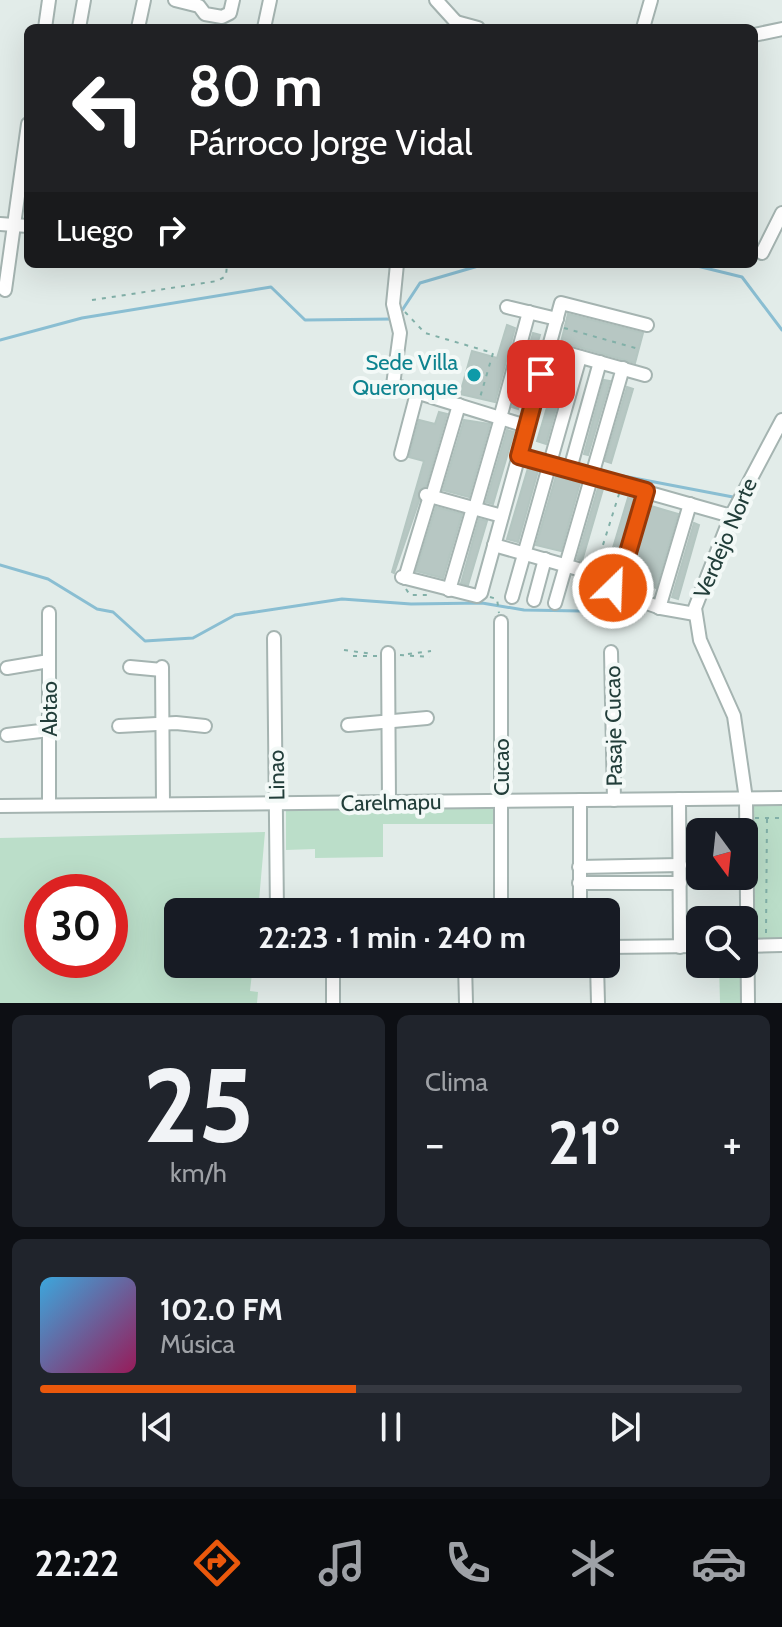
<!DOCTYPE html>
<html lang="es">
<head>
<meta charset="utf-8">
<style>
  body { margin:0; font-family:Cabin,sans-serif; background:#20242c; color:#f1f3f6; height:100vh; display:flex; flex-direction:column; font-size:30px; white-space:nowrap }
  * { box-sizing:border-box; margin:0 }
  p { font-size:26px; color:#9ea1a6 }
  .icon { flex:none; width:44px; height:44px; fill:none; stroke:currentColor; stroke-width:2; stroke-linecap:round; stroke-linejoin:round }
  .map { position:relative; height:1003px; overflow:hidden }
  .details { display:flex; flex-direction:column; gap:12px; padding:12px; background:#0d0f14; flex:1 }
  .details>* { flex:none }
  .banner { position:absolute; left:24px; top:24px; width:734px; height:244px; border-radius:12px; box-shadow:0 8px 32px #0002; background:#202124; color:#fff; overflow:hidden }
  .needle { width:52px; rotate:165deg }
  .fabs { position:absolute; left:686px; top:818px; display:grid; gap:16px }
  .fabs a { display:grid; place-items:center; width:72px; height:72px; border-radius:12px; background:#171b24; box-shadow:0 8px 32px #0002; font-size:40px }
  .speed { position:absolute; left:24px; top:874px; display:flex; gap:16px; font-size:40px; font-weight:700; text-align:center }
  .speed>* { display:grid; place-content:center; width:104px; height:104px; border-radius:50%; background:#171b24; box-shadow:0 8px 32px #0002; line-height:1 }
  .speed .limit { border:12px solid #d22; background:#fff; color:#111 }
  .pin { position:absolute; display:grid; place-items:center; width:68px; height:68px; color:#fff; margin:-34px; border-radius:16px; box-shadow:0 4px 12px #0006 }
  .me { position:absolute; width:88px; margin:-44px; rotate:24deg; stroke-linejoin:round; filter:drop-shadow(0 0 6px #0008) }
  .turn { display:flex; align-items:center; gap:28px; height:168px; padding:0 32px; font-size:36px }
  .turn .icon { width:104px; height:104px; stroke-width:2.5 }
  .turn b { display:block; font-size:56px; line-height:68px }
  .then { display:flex; align-items:center; height:76px; padding:0 32px; background:#0003; gap:16px; font-size:30px }
  .big { font-size:60px; font-weight:700; line-height:1.1 }
  .details .widget { flex:1; display:flex; flex-direction:column; justify-content:center; gap:12px; min-width:0; padding:0 28px; border-radius:12px; background:#20242c }
  .details .dial { align-items:center; gap:0 }
  .dial b { font-size:104px; line-height:1 }
  .song { display:flex; align-items:center; gap:24px }
  .cover { width:96px; height:96px; border-radius:12px; background:linear-gradient(135deg,hsl(200 70% 55%),hsl(330 70% 35%)) }
  .played { height:8px; border-radius:4px; background:linear-gradient(90deg,#ea580c 45%,#363941 45%) }
  .keys { display:flex; justify-content:space-around; direction:ltr }
  .heat { display:flex; justify-content:space-between; align-items:center; font-size:44px; direction:ltr }
  .details .tiles { flex:1; display:grid; gap:12px; grid-template-columns:1fr 1fr }
  .widget:last-child { grid-column:span 2 }
  .trip { position:absolute; left:164px; top:898px; width:456px; height:80px; border-radius:12px; background:#171b24; box-shadow:0 8px 32px #0002; font-weight:700; line-height:80px; text-align:center }
  .dock { display:flex; height:128px; justify-content:space-around; align-items:center; background:#090b0e; color:#9ea1a6 }
  .dock .icon { width:56px; height:56px }
  .dock .current { color:#ea580c }
  .dock b { font-size:36px; color:#f1f3f6 }
  .map>svg:first-child { display:block }
</style>
</head>
<body>
<div class="map">
<svg width="782" height="1003" viewBox="0 0 782 1003">
  <rect width="100%" height="100%" fill="#e2ece9"/>
  <g fill="#bbdec9" fill-rule="evenodd">
    <path d="M752,805H782V940H756Z"/>
    <path d="M497,807V824H383V857L315,858V849L286,850V809Z"/>
    <path d="M265,832L258,912H178V964H253L250,991L258,992L257,1003H0V838ZM42,892H110V960H42Z"/>
    <path d="M719,964H742V1003H720Z"/>
  </g>
  <g fill="none" stroke-linecap="round" stroke-linejoin="round">
    <g stroke="#8abed2" stroke-width="3">
      <path d="M689,264L742,277L782,330"/>
      <path d="M399,315L420,283L485,264"/>
      <path d="M0,340L82,318L271,287L305,320L393,319"/>
      <path d="M623,476L733,497"/>
      <path d="M0,565L48,579L97,609L113,612L145,641L193,638L235,615L342,599L411,604L482,603L524,610L581,611"/>
    </g>
  </g>
  <g fill="#b7c7c3" stroke="#b4c6c1" stroke-width="2">
    <path d="M568,314L643,333L635,363L561,342Z"/>
    <path d="M507,325L515,328L495,402L460,394L472,351L497,358Z"/>
    <path d="M533,333L540,335L518,409L512,407Z"/>
    <path d="M559,367L567,370L546,444L537,441Z"/>
    <path d="M604,380L610,381L588,455L584,454Z"/>
    <path d="M627,387L633,389L611,463L605,461Z"/>
    <path d="M439,412L447,414L426,486L418,492L419,501L394,573L392,572L424,461L409,457L419,420L435,424Z"/>
    <path d="M464,420L490,424L469,497L443,490Z"/>
    <path d="M507,430L514,432L493,504L486,502Z"/>
    <path d="M528,468L538,471L518,542L507,539Z"/>
    <path d="M556,476L580,483L561,551L536,545Z"/>
    <path d="M598,488L603,489L582,561L577,559Z"/>
    <path d="M628,498L634,499L613,573L606,571Z"/>
    <path d="M651,506L678,514L656,588L629,580Z"/>
    <path d="M436,507L462,514L443,578L416,571Z"/>
    <path d="M479,519L487,521L468,585L461,583Z"/>
    <path d="M694,523L699,525L678,599L672,597Z"/>
  </g>
  <g fill="none" stroke-linecap="round" stroke-linejoin="round">
    <defs>
      <g id="minor">
        <path d="M175,0L199,6L205,14L222,17L230,13L233,0"/>
        <path d="M436,0L456,22"/>
        <path d="M456,22L478,28"/>
        <path d="M45,28L49,0"/>
        <path d="M79,28L84,0"/>
        <path d="M138,28L144,0"/>
        <path d="M264,28L270,0"/>
        <path d="M643,28L651,0"/>
        <path d="M754,35L782,29"/>
        <path d="M0,224L28,226"/>
        <path d="M762,253L782,213"/>
        <path d="M397,264L393,304L400,333L393,385L526,426"/>
        <path d="M5,290L28,124"/>
        <path d="M507,307L557,319"/>
        <path d="M549,348L645,375"/>
        <path d="M500,418L529,312"/>
        <path d="M401,454L417,393"/>
        <path d="M519,456L731,516"/>
        <path d="M570,469L600,362"/>
        <path d="M426,495L502,516"/>
        <path d="M432,496L459,405"/>
        <path d="M475,508L501,418"/>
        <path d="M494,545L592,573L635,599L661,608L695,614"/>
        <path d="M402,577L477,596L481,593L561,303L647,325"/>
        <path d="M405,578L430,496"/>
        <path d="M449,590L473,508"/>
        <path d="M617,590L646,491"/>
        <path d="M512,597L580,357"/>
        <path d="M534,600L545,559"/>
        <path d="M555,603L623,368"/>
        <path d="M659,608L690,504"/>
        <path d="M49,613V805"/>
        <path d="M501,622V912"/>
        <path d="M274,638L277,912"/>
        <path d="M611,652L614,800"/>
        <path d="M388,653L389,802"/>
        <path d="M130,667L162,670"/>
        <path d="M162,667L163,804"/>
        <path d="M7,668L49,661"/>
        <path d="M348,725L427,718"/>
        <path d="M119,726L176,723L205,726"/>
        <path d="M7,735L49,730"/>
        <path d="M679,799L680,947"/>
        <path d="M0,806L782,798"/>
        <path d="M579,867L680,865"/>
        <path d="M579,883H680"/>
        <path d="M580,912V800"/>
        <path d="M744,946L782,945"/>
        <path d="M606,947L700,946"/>
        <path d="M465,964L466,1003"/>
        <path d="M597,964L598,1003"/>
        <path d="M333,1003V964"/>
        <path d="M748,1003L746,799L734,716L700,640L695,608L731,516L782,420"/>
      </g>
    </defs>
    <use href="#minor" stroke="#a5b4b1" stroke-width="16"/>
    <g stroke="#82b0a8" stroke-width="2" stroke-dasharray="4 6" stroke-linecap="butt">
      <path d="M92,300L217,281L226,276L227,264"/>
      <path d="M405,312L425,333L493,353L479,401"/>
      <path d="M564,328L639,349"/>
      <path d="M597,564L619,494"/>
      <path d="M406,589L410,595H428"/>
      <path d="M490,597L497,599L499,613"/>
      <path d="M585,604L591,586"/>
      <path d="M344,650L373,654"/>
      <path d="M408,654L431,651"/>
      <path d="M400,655L430,657"/>
      <path d="M353,656H377"/>
      <path d="M755,818H782"/>
      <path d="M766,933L767,819"/>
    </g>
    <use href="#minor" stroke="#fff" stroke-width="12"/>
  </g>
  <g fill="none" stroke-linecap="round" stroke-linejoin="round">
    <defs>
      <path id="route" d="M541,374L519,456L646,491L617,590L613,588"/>
    </defs>
    <use href="#route" stroke="#983908" stroke-width="20"/>
    <use href="#route" stroke="#ea580c" stroke-width="14"/>
  </g>
  <circle fill="#0f9aa8" stroke="#f3f9f7" stroke-width="3" cx="474" cy="375" r="8"/>
  <g text-anchor="middle" stroke-width="8" stroke-linejoin="round" paint-order="stroke">
    <g font-size="22" fill="#0d838f" stroke="#f3f9f7" text-anchor="end">
      <text x="458" y="370">Sede Villa<tspan x="458" dy="25">Queronque</tspan></text>
    </g>
    <g font-size="22" fill="#223e3a" stroke="#f3f9f7">
      <text transform="translate(725 538) rotate(-67)" y="8">Verdejo Norte</text>
      <text transform="translate(49 709) rotate(-90)" y="8">Abtao</text>
      <text transform="translate(613 726) rotate(-91)" y="8">Pasaje Cucao</text>
      <text transform="translate(501 767) rotate(-90)" y="8">Cucao</text>
      <text transform="translate(276 775) rotate(-91)" y="8">Linao</text>
      <text transform="translate(391 802) rotate(-1)" y="8">Carelmapu</text>
    </g>
  </g>
</svg>
<div class="fabs">
<a><svg class="needle" viewBox="-14 -14 28 28"><path d="M0-13l5 13h-10z" fill="#e53935"/><path d="M0 13l5-13h-10z" fill="#9ea1a6"/></svg></a>
<a><svg class="icon" aria-label="search" viewBox="0 0 24 24"><circle cx="10" cy="10" r="6"/><path d="M15 15l6 6"/></svg></a>
</div>
<div class="speed"><div class="limit">30</div></div>
<div class="pin" style="left:541px;top:374px;background:#d93025"><svg class="icon" aria-label="arrive" viewBox="0 0 24 24"><path d="M6 21V4h12l-3 4 3 4H6"/></svg></div>
<svg class="me" style="left:613px;top:588px" viewBox="-20 -20 40 40"><circle r="17" fill="#ea580c" stroke="#fff" stroke-width="3"/><path d="M0-11L8 9 0 5-8 9z" fill="#fff"/></svg>
<div class="trip">22:23 · 1 min · 240 m</div>
<div class="banner">
<div class="turn"><svg class="icon" aria-label="left" viewBox="0 0 24 24"><path d="M17 20v-9H6M10 6l-5 5 5 5"/></svg><div><b>80 m</b>Párroco Jorge Vidal</div></div>
<div class="then">Luego<svg class="icon" aria-label="right" viewBox="0 0 24 24"><path d="M7 20v-9h11M14 6l5 5-5 5"/></svg></div>
</div>
</div>
<section class="details">
<div class="tiles">
<div class="widget dial"><b>25</b><p>km/h</p></div>
<div class="widget"><p>Clima</p>
<div class="heat"><a>−</a><b class="big">21°</b><a>+</a></div>
</div>
<div class="widget">
<div class="song"><i class="cover"></i><div><b>102.0 FM</b><p>Música</p></div></div>
<div class="played"></div>
<div class="keys"><svg class="icon" aria-label="previous" viewBox="0 0 24 24"><path d="M18 5L8 12l10 7zM5 5v14"/></svg><svg class="icon" aria-label="pause" viewBox="0 0 24 24"><path d="M8 5v14M16 5v14"/></svg><svg class="icon" aria-label="next" viewBox="0 0 24 24"><path d="M6 5l10 7-10 7zM19 5v14"/></svg></div>
</div>
</div>
</section>
<nav class="dock">
<b>22:22</b>
<svg class="icon current" aria-label="directions" viewBox="0 0 24 24"><path d="M12 3l9 9-9 9-9-9zM9 14v-3h6M13 9l2 2-2 2"/></svg>
<svg class="icon" aria-label="music" viewBox="0 0 24 24"><path d="M9 18V5l10-2v13"/><circle cx="6" cy="18" r="3"/><circle cx="16" cy="16" r="3"/></svg>
<svg class="icon" aria-label="phone" viewBox="0 0 24 24"><path d="M5 4h4l2 5-3 2q2 4 5 5l2-3 5 2v4C11 20 4 13 5 4z"/></svg>
<svg class="icon" aria-label="climate" viewBox="0 0 24 24"><path d="M12 3v18M4 7l16 10M4 17L20 7"/></svg>
<svg class="icon" aria-label="car" viewBox="0 0 24 24"><path d="M5 17H2v-5l4-1 3-4h7l3 4 3 1v5h-3M9 17h6M6 11h13"/><circle cx="7" cy="17" r="2"/><circle cx="17" cy="17" r="2"/></svg>
</nav>
</body>
</html>
